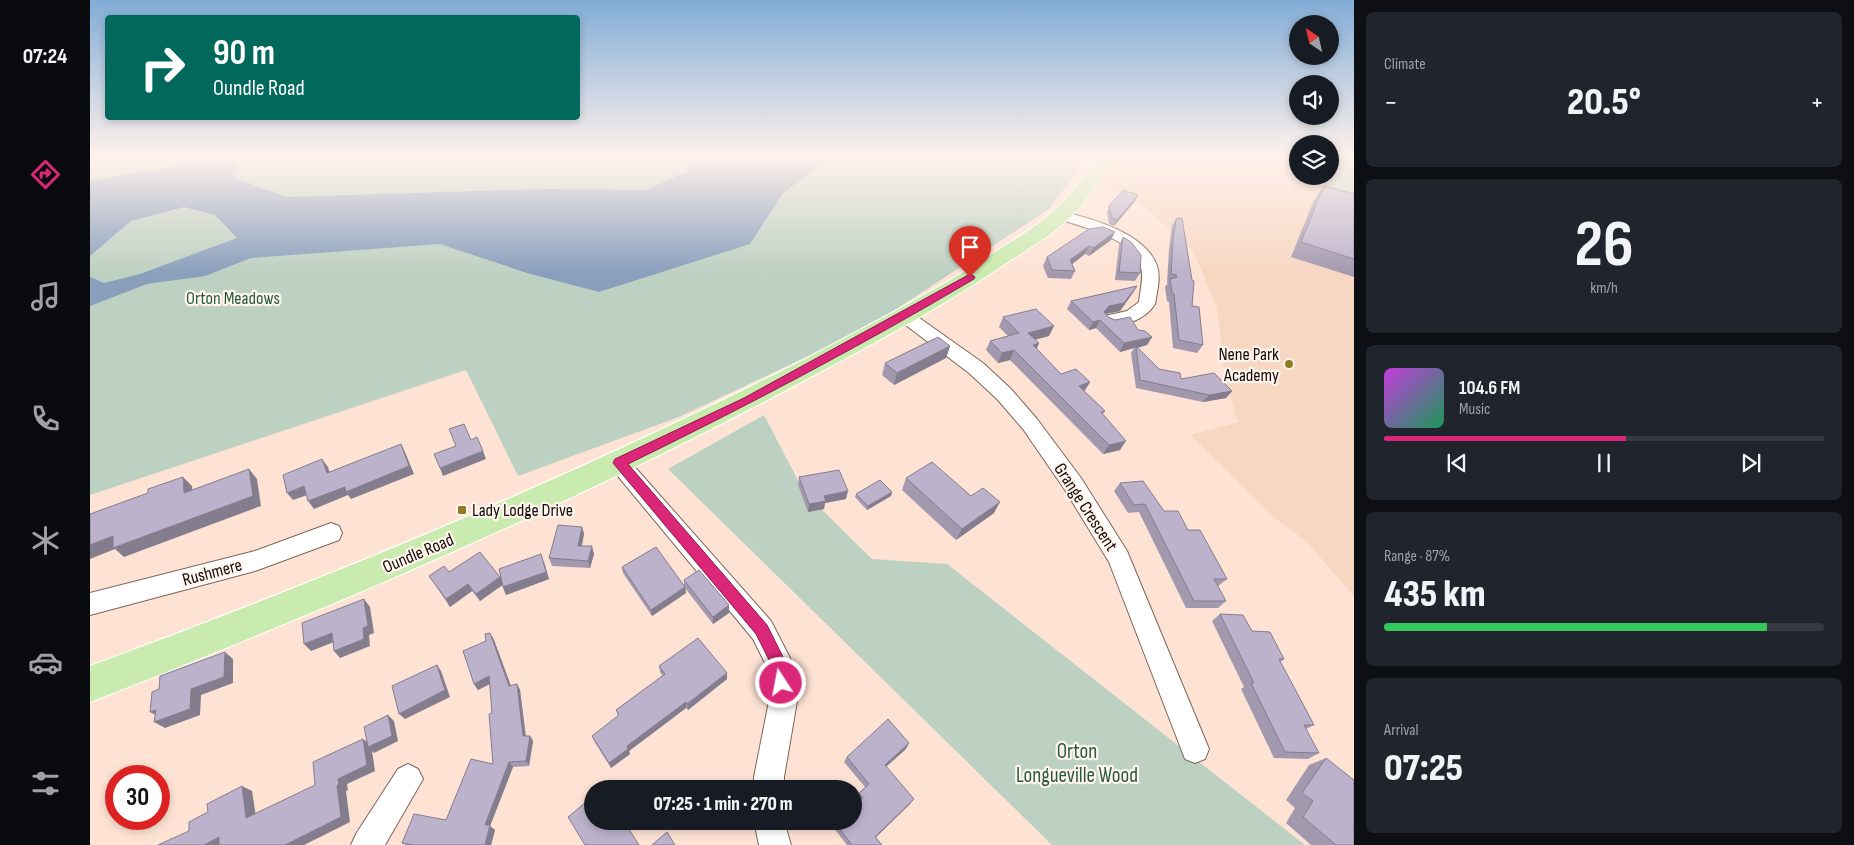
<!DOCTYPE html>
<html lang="en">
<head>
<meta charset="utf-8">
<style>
  body { margin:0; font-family:"Sofia Sans Condensed",sans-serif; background:#20242c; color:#f1f3f6; height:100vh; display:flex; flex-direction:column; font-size:19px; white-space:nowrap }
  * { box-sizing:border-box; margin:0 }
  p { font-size:16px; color:#9ea1a6 }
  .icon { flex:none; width:28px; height:28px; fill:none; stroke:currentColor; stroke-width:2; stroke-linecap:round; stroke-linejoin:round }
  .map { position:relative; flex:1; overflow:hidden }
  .drawer { display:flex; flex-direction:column; gap:12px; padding:12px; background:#0d0f14; width:500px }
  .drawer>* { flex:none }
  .hud { position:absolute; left:15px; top:15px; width:475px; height:105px; border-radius:5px; box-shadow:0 2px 8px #0003; background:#00695c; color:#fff; overflow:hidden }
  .needle { width:32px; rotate:326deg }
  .fabs { position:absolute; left:1199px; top:15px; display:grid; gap:10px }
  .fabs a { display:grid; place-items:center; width:50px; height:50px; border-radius:50%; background:#171b24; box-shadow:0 2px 8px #0003; font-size:25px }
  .speed { position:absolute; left:15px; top:765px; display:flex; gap:10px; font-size:25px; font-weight:700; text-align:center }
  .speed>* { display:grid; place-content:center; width:65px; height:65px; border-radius:50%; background:#171b24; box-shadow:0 2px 8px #0003; line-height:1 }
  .speed .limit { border:8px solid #d22; background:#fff; color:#111 }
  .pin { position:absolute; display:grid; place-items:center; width:42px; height:42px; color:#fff; margin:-51px -21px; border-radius:50% 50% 50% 0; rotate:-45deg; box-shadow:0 0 5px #0007 }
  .pin .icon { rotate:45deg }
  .me { position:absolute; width:55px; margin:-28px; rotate:349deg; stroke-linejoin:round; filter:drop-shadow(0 0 4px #0008) }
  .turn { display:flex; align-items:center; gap:18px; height:105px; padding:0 25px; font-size:22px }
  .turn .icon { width:65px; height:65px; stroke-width:2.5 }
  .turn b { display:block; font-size:35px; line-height:42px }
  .big { font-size:38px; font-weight:800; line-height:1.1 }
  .drawer .widget { flex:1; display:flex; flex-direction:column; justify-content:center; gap:8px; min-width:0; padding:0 18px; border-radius:8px; background:#20242c }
  .drawer .dial { align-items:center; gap:0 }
  .dial b { font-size:65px; line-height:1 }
  .song { display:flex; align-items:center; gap:15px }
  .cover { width:60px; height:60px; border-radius:8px; background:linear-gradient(135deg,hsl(290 70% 55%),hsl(150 70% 35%)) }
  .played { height:5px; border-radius:2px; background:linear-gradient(90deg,#db2777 55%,#363941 55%) }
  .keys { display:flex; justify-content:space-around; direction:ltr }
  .heat { display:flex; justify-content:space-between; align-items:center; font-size:28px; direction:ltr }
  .charge { height:8px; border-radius:4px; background:linear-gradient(90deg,#34c759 87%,#363941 0) }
  .trip { position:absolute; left:494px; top:780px; width:278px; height:50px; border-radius:25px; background:#171b24; box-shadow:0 2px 8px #0003; font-weight:800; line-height:50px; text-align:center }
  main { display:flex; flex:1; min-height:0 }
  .dock { display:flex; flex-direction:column; width:90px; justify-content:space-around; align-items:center; background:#090b0e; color:#9ea1a6 }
  .dock .icon { width:35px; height:35px }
  .dock .on { color:#db2777 }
  .dock b { font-size:22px; color:#f1f3f6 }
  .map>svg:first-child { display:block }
</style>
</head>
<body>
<main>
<nav class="dock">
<b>07:24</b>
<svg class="icon on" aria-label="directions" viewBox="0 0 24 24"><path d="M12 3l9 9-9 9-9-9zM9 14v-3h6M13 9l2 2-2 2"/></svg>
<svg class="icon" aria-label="music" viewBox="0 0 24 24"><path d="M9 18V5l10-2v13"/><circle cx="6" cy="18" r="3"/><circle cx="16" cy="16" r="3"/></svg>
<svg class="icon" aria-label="phone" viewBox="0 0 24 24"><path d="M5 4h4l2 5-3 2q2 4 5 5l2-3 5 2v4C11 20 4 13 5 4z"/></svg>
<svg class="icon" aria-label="climate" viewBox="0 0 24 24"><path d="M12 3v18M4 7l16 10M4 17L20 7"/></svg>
<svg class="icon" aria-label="car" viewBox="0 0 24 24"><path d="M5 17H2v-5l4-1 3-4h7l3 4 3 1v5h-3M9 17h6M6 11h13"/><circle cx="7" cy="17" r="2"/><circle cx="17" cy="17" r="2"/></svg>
<svg class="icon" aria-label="filters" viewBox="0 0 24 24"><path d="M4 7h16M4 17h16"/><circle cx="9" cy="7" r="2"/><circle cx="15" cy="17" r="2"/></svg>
</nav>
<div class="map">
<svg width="1264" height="845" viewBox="0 0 1264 845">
  <rect width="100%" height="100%" fill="#fee3d4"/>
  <path fill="#f7d6c2" d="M1030,155H1207L1208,176H1233L1236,199L1264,205V596L1216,541L1186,519L1101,435L1148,422L1136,382L1127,309L1103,250L1050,203L1029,192L1006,187Z"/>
  <g fill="#bdd1c2">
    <path d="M0,155H999L959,209L776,329L589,417L428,476L376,370L0,495Z"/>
    <path d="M1240,155H1264V205L1236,199L1233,176H1240Z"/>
    <path d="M674,415L714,492L782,559L857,564L1215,845H962L578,469Z"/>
  </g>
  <path fill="#899fbc" d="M594,155H744L693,193L660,244L509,292L437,273L350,244L161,258L115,276L57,284L0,306V277L14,283L50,274L147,238L125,215L94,207L41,221L0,256V181L106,163L148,161L144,178L197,197L456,189L556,190L599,171Z"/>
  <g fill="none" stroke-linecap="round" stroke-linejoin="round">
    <defs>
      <g id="street">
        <path d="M970,211C1000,218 1056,233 1067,266C1071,277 1067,292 1065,304C1056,319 1032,329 1015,324L1012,320L1015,316L1037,311L1049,302C1050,291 1054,278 1051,267C1044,238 989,226 965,218L963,215Z"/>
        <path d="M815,311L821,312L893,363L921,389L947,419L991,478L1037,551L1119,749L1115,759L1105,763L1095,759L1019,562L975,490L933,429L907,399L879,373L809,320L806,316L809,312Z"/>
        <path d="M529,455L536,457L681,621L699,656L703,665L707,701L694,777V789H664V777L679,701L677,667L663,639L522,469L518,463L522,457Z"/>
        <path d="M241,523L249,526L252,533L249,540L165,571L0,615V593L165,551Z"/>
        <path d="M318,764L328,769L333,779L295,845H261L266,834L308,769Z"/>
        <path d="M664,821H694L701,845H669Z"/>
      </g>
      <path id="primary" d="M1008,155H1026C1011,178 996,203 976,221C959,237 938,249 918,262C858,303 794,338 730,372C494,500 249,605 0,702V666C244,576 484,477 715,359C779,325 844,292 905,252C924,240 944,228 961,213C980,197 994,176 1008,155Z"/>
    </defs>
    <use href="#street" stroke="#7d6558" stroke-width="2"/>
    <use href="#primary" stroke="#fff" stroke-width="2"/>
    <use href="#street" fill="#fff" fill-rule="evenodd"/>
    <use href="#primary" fill="#caebaf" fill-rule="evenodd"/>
  </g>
  <g fill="#a299af">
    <path d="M1234,186L1264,194V277L1201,257L1224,200Z"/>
    <path d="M1045,201L1024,226L1019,224L1017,212L1019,206Z"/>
    <path d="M1086,219L1102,306L1113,345L1107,353L1083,348L1079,302L1077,301L1075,287L1078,283H1077L1079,249L1082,226Z"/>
    <path d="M1033,237L1050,273L1045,281L1025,280L1029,245Z"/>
    <path d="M1021,240L999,256L995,254L982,264L985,271L981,279L958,278L953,266L957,257Z"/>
    <path d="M1047,286L1042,294L1030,311L1016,314L1018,317L1048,330L1062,337L1057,345L1048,348L1069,369L1091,379L1142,391L1136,398L1113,402L1046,388L1041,353L1044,348L1030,352L1006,328L999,330L977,309L981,301Z"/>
    <path d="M913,317L959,336L945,340L949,343L946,349L971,374L1000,382L994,391L1015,411L1013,414L1030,450L1013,454L920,360L908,363L896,350L900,341L918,336L909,327Z"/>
    <path d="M860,346L856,358L804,385L792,375L795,363Z"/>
    <path d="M709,477L756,499L735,503L734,509L718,512L708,485Z"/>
    <path d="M816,478L881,496L904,513L866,540L812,490Z"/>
    <path d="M1030,483L1074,511L1098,530L1137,579L1128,586L1136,601L1128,608H1096L1049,512L1038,513L1024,491Z"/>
    <path d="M802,492L801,496L777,510L765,497L766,494Z"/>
    <path d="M492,527L494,534L492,546L504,554L500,568L462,566L459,558Z"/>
    <path d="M454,561L459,579L416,595L412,585L390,601L382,591L360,607L339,576L410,577Z"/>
    <path d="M532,567L594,585V580L639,613L623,624L595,588L596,593L562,616L533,573Z"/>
    <path d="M1130,614L1162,631L1194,659L1190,662L1224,725L1216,729L1229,753L1218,759L1184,758L1151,689L1154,687L1122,621Z"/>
    <path d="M400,633L404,640L421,686L427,684L430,690L436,736H440L443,741L439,766L423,767L400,826L405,830L401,845H316L312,843L356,820L403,764L402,713L400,684L388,690L384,684L396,641Z"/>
    <path d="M569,666L637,679L598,710L596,708L539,751L540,754L521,768L504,741L502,736L528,716L526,710L573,676L570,672Z"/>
    <path d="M816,749L796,767L820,804L786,837L792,845H757L743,827L745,823L769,801L766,797L769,793L775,787L754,762L757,757Z"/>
    <path d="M1236,758L1263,827L1264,845H1221L1196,823L1205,808L1196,800L1219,765Z"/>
  </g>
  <g fill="#847d8e">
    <path d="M1048,195L1045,201L1024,226L1027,220Z"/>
    <path d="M1025,232L1021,240L999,256L1003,248Z"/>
    <path d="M999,246L995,254L977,268L980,260Z"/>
    <path d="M1047,286L1042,294L1030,311L1015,314L1014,312L1019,306Z"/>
    <path d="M1010,320L1006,328L999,330L1003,322Z"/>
    <path d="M964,326L959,336L934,342L938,333Z"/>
    <path d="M1062,337L1057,345L1046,348V346L1044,348L1030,352L1034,343Z"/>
    <path d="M949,343L945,353L943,345Z"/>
    <path d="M860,346L856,358L804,385L807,373Z"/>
    <path d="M924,350L920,360L908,363L912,353Z"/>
    <path d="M1000,382L994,392L989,386Z"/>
    <path d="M1142,391L1136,398L1113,402L1119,395Z"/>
    <path d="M1036,441L1030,450L1013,454L1019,445Z"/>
    <path d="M311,444L315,452L324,474L261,499L258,495L224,509L218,501Z"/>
    <path d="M393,451L396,459L353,476L350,468Z"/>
    <path d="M232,459L238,467L242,481L237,473Z"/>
    <path d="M159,469L167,479L171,506L34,557L25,549L0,559V545L23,536Z"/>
    <path d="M93,477L102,486L103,502L94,493Z"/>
    <path d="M214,486L220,494L203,500L197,493Z"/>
    <path d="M758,491L756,499L735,503L734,509L718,512L719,504L734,496Z"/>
    <path d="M802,492L801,496L777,510L778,506Z"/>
    <path d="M910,502L904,513L866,540L872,529Z"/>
    <path d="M492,527L494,534L490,553L488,546Z"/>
    <path d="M502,546L504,554L500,568L498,561Z"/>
    <path d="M451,554L459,579L416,595L413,587Z"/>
    <path d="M410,577L414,584L390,601L386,594Z"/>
    <path d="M378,584L382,591L360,607L356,599Z"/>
    <path d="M595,587L596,593L562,616L561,610Z"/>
    <path d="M274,599L280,607L284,633L279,635L280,646L250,658L244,651Z"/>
    <path d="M639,605V613L623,624V617Z"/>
    <path d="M242,633L249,640L221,651L214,644Z"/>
    <path d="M400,633L404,640L423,692L419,686Z"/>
    <path d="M135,652L143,659V683L111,695L110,715L75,728L64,722L101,689Z"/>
    <path d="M347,665L351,671L360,697L315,719L309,714Z"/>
    <path d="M637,673V679L598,710L597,704Z"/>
    <path d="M399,676L403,682L388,690L384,684Z"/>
    <path d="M427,684L430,690L436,741L433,736Z"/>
    <path d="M596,702V708L539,751L540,754L521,768L519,763L537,746Z"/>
    <path d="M66,710L71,718L60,712Z"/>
    <path d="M298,715L304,721L308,741L284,753L282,751L285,771L257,784L258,790L256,791L260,822L214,845H195L247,786L248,779L273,739L281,745Z"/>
    <path d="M440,736L443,741L439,766L436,761Z"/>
    <path d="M819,743L816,749L792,770L795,765Z"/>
    <path d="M419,762L423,767L400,826L405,830L401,845H395V825Z"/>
    <path d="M152,786L162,791L167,823L156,818Z"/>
    <path d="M824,799L820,804L782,841L785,837Z"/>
    <path d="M542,821H549L539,830L537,826Z"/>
    <path d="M129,837L134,845H114Z"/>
  </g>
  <g fill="#bcb2cb" stroke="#847d8e">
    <path d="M1234,186L1264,194V259L1211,242Z"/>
    <path d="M1033,190L1048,195L1027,220L1022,218L1019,206Z"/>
    <path d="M1092,218L1102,280L1104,281L1102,306L1109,307L1113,345L1089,340L1084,294L1082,293L1080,279L1087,277L1086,275L1081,274L1083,241L1086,219Z"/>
    <path d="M1013,227L1025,232L1003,248L999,246L980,260L985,271L962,270L957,257L999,229Z"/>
    <path d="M1033,237L1041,242L1051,255L1050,273L1029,272Z"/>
    <path d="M1047,286L1034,303L1019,306L1014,312L1018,317L1025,320L1040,317L1048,330L1055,331L1062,337L1034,343L1010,320L1003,322L981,301Z"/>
    <path d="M946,309L964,326L938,333L949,343L943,345L971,374L986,369L1000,382L989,386L1015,411L1011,412L1036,441L1019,445L924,350L912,353L900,341L929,333L913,317Z"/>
    <path d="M848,337L860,346L807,373L795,363Z"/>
    <path d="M1046,346L1069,369L1090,373L1091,379L1124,373L1142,391L1119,395L1050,380Z"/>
    <path d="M374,424L381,440L387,437L393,451L350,468L344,454L366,446L359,429Z"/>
    <path d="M311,444L319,466L256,492L255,487L218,501L214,486L197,493L193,475L232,459L237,473Z"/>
    <path d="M842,462L881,496L893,488L910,502L872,529L816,478Z"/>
    <path d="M159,469L163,496L23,548V536L0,545V514L58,493V489L93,477L94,493Z"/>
    <path d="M749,470L758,491L734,496L736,501L719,504L709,477Z"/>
    <path d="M790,480L802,492L778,506L766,494Z"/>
    <path d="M1053,481L1074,511H1088L1098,530H1110L1137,579H1124L1136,601H1104L1055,504L1044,505L1030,483Z"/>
    <path d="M468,525L492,527L488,546H502L498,561L459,558Z"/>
    <path d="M566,547L595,587L561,610L532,567Z"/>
    <path d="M390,552L410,577L386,594L378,584L356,599L339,576L354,566L359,572Z"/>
    <path d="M451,554L456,572L413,587L409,569Z"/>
    <path d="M609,570L639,605L623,617L594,580Z"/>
    <path d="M274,599L278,626L273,628L274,639L244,651L242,633L214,644L212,623Z"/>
    <path d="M1130,614L1153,615L1162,631L1180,632L1194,659H1189L1224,725H1214L1229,753L1195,752L1161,683H1164Z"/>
    <path d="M400,633L419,686L427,684L433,736H440L436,761L419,762L395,825H400L395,845H324L312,843L324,814L356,820L381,759L403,764L399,714L402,713L399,676L384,684L373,651L396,641L395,634Z"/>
    <path d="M608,638L637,673L597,704L596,702L537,746L538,749L519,763L502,736L529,715L526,710L575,674L569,666Z"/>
    <path d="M135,652L134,677L101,689L100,709L64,722L66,710L60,712L62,692L69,689L70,676Z"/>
    <path d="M347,665L355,690L309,714L302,686Z"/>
    <path d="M298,715L302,736L278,747L274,727Z"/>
    <path d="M798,719L819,743L795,765L824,799L785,837L792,845H762L745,823L747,821H762V807L773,798L769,793L779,784L757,757Z"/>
    <path d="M273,739L277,765L248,779L249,784L247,786L251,817L195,845H129V837L114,845H68L99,831V822L118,812L117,804L152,786L156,818L225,785L223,762Z"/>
    <path d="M1236,758L1264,780V825L1263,827L1264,828V845H1246L1213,817L1223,801L1212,793Z"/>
    <path d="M546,785L549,789H542Z"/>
    <path d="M502,797V821H542L537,826L549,845H495L478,817Z"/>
    <path d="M577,832L585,845H562Z"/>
  </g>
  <linearGradient id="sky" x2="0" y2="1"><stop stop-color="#82acd6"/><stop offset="0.57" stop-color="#fff2ec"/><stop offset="1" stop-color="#fff2ec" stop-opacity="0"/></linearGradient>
  <rect width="1264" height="274" fill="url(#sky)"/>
  <path fill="#db2777" stroke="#8e194d" d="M880,274L885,277L884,279C771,346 655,407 538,464L677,625L697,665L699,683L697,688L691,690L686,688L682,666L666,634L523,463L525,459L654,398Z"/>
  <g fill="#927a21" stroke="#fff4ee" stroke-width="2">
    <circle cx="1199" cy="364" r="5"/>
    <rect x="367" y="505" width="10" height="10" rx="2.5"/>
  </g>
  <g text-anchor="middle" stroke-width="4.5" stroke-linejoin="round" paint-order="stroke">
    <g font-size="18" fill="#265c3a" stroke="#fff4ee">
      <text x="143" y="304">Orton Meadows</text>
    </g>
    <g font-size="18" fill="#130b06" stroke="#fff4ee" text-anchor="end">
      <text x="1189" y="360">Nene Park<tspan x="1189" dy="21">Academy</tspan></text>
      <text x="382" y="516" text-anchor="start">Lady Lodge Drive</text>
    </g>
    <g font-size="18" fill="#130b06" stroke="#fff4ee">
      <text transform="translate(996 507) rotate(57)" y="6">Grange Crescent</text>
      <text transform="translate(328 553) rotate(-23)" y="6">Oundle Road</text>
      <text transform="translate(122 572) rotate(-15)" y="6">Rushmere</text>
    </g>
    <g font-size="21" fill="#265c3a" stroke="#fff4ee">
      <text x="987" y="758">Orton<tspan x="987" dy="24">Longueville Wood</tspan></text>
    </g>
  </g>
</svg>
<div class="fabs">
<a><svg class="needle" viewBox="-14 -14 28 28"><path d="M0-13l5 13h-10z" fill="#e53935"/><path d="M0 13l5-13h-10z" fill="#9ea1a6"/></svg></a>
<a><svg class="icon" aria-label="sound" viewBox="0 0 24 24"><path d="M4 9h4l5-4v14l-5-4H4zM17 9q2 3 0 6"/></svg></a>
<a><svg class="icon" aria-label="layers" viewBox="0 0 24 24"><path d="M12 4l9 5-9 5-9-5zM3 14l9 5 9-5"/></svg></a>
</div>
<div class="speed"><div class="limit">30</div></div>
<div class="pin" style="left:880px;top:277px;background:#d93025"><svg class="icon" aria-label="arrive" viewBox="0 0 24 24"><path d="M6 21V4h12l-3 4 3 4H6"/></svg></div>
<svg class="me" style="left:691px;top:683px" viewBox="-20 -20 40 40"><circle r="17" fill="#db2777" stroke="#fff" stroke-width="3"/><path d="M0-11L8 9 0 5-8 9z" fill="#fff"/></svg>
<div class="trip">07:25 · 1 min · 270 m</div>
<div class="hud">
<div class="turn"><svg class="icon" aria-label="right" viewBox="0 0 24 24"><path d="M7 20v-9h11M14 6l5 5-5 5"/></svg><div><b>90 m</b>Oundle Road</div></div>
</div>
</div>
<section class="drawer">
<div class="widget"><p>Climate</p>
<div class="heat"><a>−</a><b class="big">20.5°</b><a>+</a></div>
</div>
<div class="widget dial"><b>26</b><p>km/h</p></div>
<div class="widget">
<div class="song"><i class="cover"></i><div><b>104.6 FM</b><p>Music</p></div></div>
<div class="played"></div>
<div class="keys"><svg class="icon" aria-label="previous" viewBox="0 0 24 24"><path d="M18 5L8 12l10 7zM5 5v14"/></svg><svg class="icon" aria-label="pause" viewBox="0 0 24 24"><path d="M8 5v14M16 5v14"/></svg><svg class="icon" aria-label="next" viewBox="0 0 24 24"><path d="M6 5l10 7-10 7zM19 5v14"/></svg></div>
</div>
<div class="widget"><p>Range · 87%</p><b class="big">435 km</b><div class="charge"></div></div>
<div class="widget"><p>Arrival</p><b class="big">07:25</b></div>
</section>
</main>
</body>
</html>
